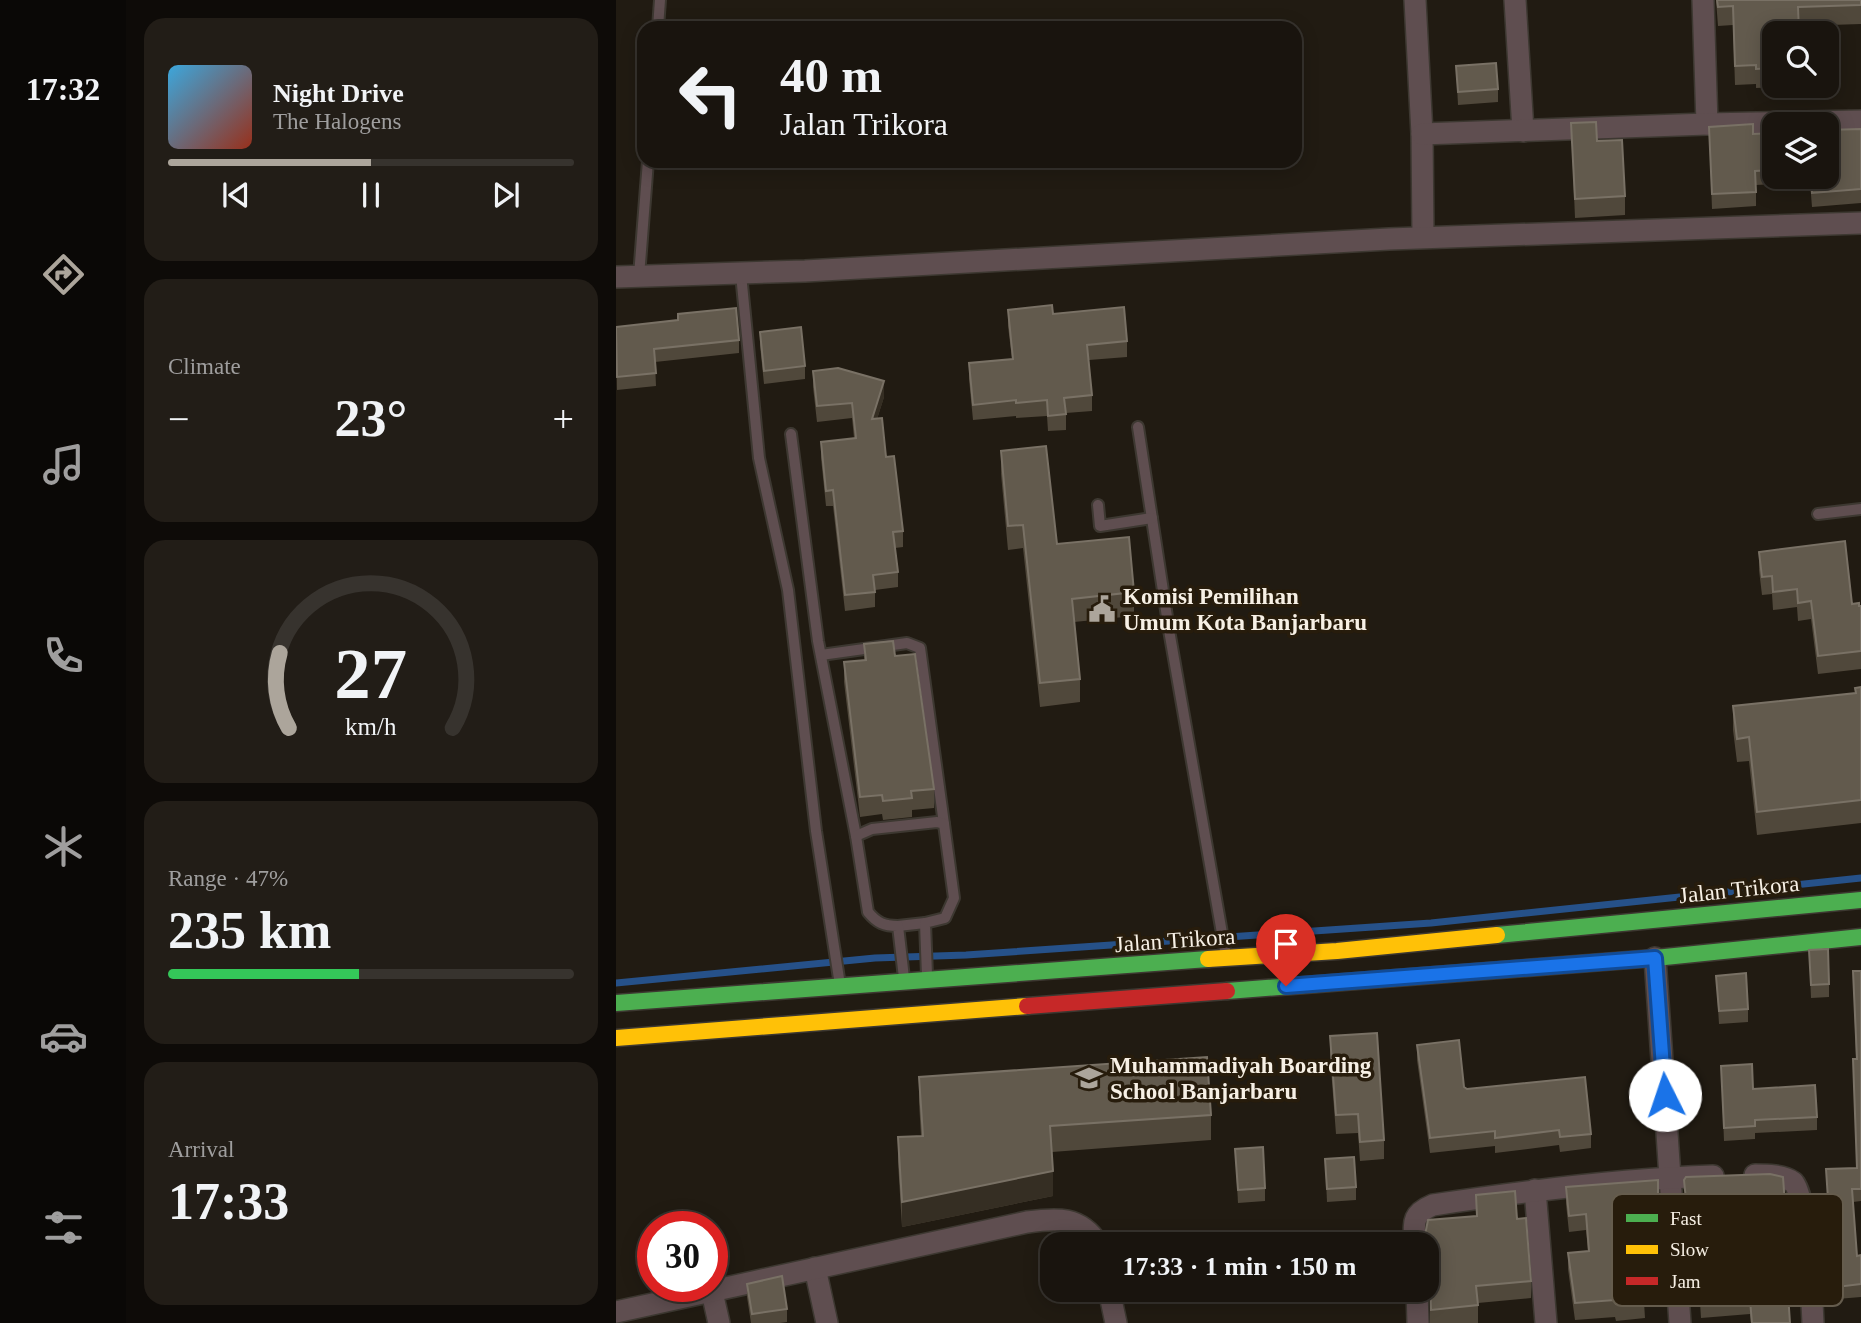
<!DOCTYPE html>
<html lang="en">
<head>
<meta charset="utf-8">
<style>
  body { margin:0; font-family:"Times New Roman",serif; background:#221d17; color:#f1f3f6; height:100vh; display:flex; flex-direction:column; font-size:26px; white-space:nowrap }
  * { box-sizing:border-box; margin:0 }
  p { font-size:23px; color:#9f9e9e }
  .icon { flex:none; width:38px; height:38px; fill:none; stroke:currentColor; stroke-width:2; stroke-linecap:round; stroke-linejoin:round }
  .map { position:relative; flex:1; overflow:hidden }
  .drawer { display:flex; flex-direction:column; gap:18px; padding:18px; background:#0e0b08; width:490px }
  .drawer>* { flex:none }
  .guide { position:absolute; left:21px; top:21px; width:665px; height:147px; border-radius:21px; box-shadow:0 4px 18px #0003,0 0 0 2px #37332e; background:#19140e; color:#f1f3f6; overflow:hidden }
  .buttons { position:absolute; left:1146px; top:21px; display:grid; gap:14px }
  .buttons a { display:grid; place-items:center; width:77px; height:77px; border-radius:14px; background:#19140e; box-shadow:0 4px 18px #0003,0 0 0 2px #37332e; font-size:35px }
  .speed { position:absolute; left:21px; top:1211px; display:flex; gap:14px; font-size:35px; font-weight:700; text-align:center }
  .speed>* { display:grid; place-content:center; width:91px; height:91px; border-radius:50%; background:#19140e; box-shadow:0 4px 18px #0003,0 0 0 2px #37332e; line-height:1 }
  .speed .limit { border:10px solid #d22; background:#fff; color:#111 }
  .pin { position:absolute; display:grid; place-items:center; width:60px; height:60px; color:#fff; margin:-72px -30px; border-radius:50% 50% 50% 0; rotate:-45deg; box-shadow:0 0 7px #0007 }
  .pin .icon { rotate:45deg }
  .me { position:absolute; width:77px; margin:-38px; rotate:356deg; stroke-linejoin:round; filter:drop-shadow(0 0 5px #0008) }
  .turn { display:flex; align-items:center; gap:24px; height:147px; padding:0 28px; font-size:32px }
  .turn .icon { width:91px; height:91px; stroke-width:2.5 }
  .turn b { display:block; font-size:49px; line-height:60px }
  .big { font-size:52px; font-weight:600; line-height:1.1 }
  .drawer .card { flex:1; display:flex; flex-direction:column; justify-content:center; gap:10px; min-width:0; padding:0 24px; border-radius:21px; background:#221d17 }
  .drawer .dial { align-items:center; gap:0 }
  .dial svg { height:182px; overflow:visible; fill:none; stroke:#37332e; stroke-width:7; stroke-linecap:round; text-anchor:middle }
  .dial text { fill:#f1f3f6; stroke:none }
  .song { display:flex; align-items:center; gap:21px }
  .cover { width:84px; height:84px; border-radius:10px; background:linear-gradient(135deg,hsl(200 70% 55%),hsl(10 70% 35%)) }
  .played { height:7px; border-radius:4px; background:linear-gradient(90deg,#aca59b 50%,#37332e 50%) }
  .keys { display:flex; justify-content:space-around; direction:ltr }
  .heat { display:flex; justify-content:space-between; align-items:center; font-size:38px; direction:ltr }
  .charge { height:10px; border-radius:5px; background:linear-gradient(90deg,#34c759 47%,#37332e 0) }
  .trip { position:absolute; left:424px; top:1232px; width:399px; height:70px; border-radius:21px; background:#19140e; box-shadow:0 4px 18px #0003,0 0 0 2px #37332e; font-weight:600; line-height:70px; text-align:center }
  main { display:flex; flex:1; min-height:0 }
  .tab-bar { display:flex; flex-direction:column; width:126px; justify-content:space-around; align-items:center; background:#0a0806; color:#9f9e9e }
  .tab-bar .icon { width:49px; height:49px }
  .tab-bar .active { color:#aca59b }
  .tab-bar b { font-size:32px; color:#f1f3f6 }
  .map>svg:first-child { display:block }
</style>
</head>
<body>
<main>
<nav class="tab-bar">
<b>17:32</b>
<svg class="icon active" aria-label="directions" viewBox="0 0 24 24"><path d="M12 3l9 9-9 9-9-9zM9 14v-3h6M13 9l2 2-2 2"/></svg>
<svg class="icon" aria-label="music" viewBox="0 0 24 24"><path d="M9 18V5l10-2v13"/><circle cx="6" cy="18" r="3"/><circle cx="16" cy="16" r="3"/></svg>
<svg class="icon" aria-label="phone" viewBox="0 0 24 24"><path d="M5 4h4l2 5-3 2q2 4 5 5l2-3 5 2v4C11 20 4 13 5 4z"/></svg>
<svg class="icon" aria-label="climate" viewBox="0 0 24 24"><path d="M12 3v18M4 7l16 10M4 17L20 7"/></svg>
<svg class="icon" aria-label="car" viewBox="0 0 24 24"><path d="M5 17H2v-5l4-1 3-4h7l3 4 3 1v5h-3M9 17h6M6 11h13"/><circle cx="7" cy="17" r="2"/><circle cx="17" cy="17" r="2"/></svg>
<svg class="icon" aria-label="filters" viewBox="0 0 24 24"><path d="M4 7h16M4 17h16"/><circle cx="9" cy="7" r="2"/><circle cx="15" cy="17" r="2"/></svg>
</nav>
<section class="drawer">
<div class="card">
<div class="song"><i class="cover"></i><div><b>Night Drive</b><p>The Halogens</p></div></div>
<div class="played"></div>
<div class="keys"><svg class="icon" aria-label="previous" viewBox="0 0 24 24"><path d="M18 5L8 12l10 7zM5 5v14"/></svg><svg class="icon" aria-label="pause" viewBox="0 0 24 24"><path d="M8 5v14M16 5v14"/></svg><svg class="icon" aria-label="next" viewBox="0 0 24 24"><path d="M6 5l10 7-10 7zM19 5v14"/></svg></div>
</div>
<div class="card"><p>Climate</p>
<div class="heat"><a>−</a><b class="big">23°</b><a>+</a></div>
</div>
<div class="card dial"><svg viewBox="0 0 100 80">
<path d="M14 69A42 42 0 1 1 86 69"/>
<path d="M14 69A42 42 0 0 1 10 36" stroke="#aca59b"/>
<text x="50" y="56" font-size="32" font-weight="700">27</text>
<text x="50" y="72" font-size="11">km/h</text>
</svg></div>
<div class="card"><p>Range · 47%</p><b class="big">235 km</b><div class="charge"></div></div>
<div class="card"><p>Arrival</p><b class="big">17:33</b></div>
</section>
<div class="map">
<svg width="1245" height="1323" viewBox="0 0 1245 1323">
  <rect width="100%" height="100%" fill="#211b12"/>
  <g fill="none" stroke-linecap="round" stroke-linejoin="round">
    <path stroke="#265189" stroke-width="7" d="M0,983L259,958L350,955L815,923L1245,878"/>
    <defs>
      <g id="lane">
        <path d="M42,28L44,0"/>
        <path d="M125,274L143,458L172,590L200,831L224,985"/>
        <path d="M23,276L32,161"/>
        <path d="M522,427L553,630L610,956"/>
        <path d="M175,434L202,641L240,836"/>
        <path d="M482,505L484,526L536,518"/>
        <path d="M1202,514L1245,509"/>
        <path d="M205,655L291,643L304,648L328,824"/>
        <path d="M282,926L309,923"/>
        <path d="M288,978L282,926C268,926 261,923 252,912L240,836L256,829L321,822L328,824L338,898L329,918L309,923L311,975"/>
      </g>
      <g id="street">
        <path d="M799,0L806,134L807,237"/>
        <path d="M899,0L907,131"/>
        <path d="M1087,0L1091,124"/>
        <path d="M806,134L1091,124L1245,121"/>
        <path d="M0,277L189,271L773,239L1245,223"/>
        <path d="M1039,958L1064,1323"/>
        <path d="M1139,1175C1151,1175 1167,1175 1177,1182C1191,1192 1196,1301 1197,1323"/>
        <path d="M919,1190L930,1323"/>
        <path d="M799,1244C798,1223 795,1214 817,1205C909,1191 1003,1179 1097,1176"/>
        <path d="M199,1268L211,1323"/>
        <path d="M493,1290L500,1323"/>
        <path d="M801,1290L802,1323"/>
        <path d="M96,1292L103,1323"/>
        <path d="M0,1312L411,1222C441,1218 464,1216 482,1244"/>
      </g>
      <g id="fast">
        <path d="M881,935L1245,900"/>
        <path d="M611,991L1039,958L1245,937"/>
        <path d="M0,1003C198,990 395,972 592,959"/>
      </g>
      <g id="slow">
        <path d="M592,959L721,951L881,935"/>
        <path d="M0,1038L411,1006"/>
      </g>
      <path id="jam" d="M411,1006L611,991"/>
    </defs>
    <use href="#lane" stroke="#3d3831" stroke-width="14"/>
    <use href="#street" stroke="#3d3831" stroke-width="24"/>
    <use href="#fast" stroke="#3d3831" stroke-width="19"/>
    <use href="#slow" stroke="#3d3831" stroke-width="19"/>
    <use href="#jam" stroke="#3d3831" stroke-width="19"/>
    <use href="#lane" stroke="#5f4e50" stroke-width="10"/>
    <use href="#street" stroke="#5f4e50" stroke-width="21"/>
    <use href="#fast" stroke="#4caf50" stroke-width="16"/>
    <use href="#slow" stroke="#ffc107" stroke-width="16"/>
    <use href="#jam" stroke="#c62828" stroke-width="16"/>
  </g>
  <g fill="#50483b">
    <path d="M1100,0H1245V24L1183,26L1158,33V86H1185L1140,88V84L1119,85L1117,25L1102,26Z"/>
    <path d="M840,66L882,89V102L842,105Z"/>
    <path d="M955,123L981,141L1009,196V215L959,218Z"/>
    <path d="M1093,127L1137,134L1158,133V177H1211L1245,129V203L1196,207L1194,182L1140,185V206L1096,209Z"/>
    <path d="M392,310L437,314L511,341V357L473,360L476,395V411L450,413V430L432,431L431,416L400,418V416L357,420L353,379V363L396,359L392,326Z"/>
    <path d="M62,314L123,340V353L39,362L40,386L1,390L0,327L62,320Z"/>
    <path d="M144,332L189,366V379L148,384L144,345Z"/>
    <path d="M197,371L268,397L261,419L287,531V547L279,548L282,572V587L259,590V607L229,611L217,506H210L205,458V442L238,438L236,418L201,422L197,387Z"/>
    <path d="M385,451L441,544L518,592V616L458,622L464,679V702L424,707L407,548L392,550L385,474Z"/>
    <path d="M1143,552L1236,604L1245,606V669L1202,674L1195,619L1182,621L1181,607L1157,610L1156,594L1146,595L1143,570Z"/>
    <path d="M248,644L279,656L318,789V808L296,810V817L267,820L266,814L244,817L228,682V662L248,660Z"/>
    <path d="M1245,687V823L1141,835L1133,761L1121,762L1117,730V706L1239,693Z"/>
    <path d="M1193,950L1213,984V997L1195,998Z"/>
    <path d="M1237,971H1245V1201L1237,1202L1241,1256L1245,1255V1297L1221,1299L1220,1288L1208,1289L1207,1260L1216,1259L1210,1169L1241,1168L1237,1072V1059H1240Z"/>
    <path d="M1100,976L1132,1009V1022L1103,1024Z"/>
    <path d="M714,1036L768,1140V1159L744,1161L742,1133L720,1134L714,1056Z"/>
    <path d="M801,1045L851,1089L975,1134V1148L944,1152L943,1145L879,1153V1146L814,1153L801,1060Z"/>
    <path d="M1105,1066L1137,1089L1201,1117V1130L1139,1133V1139L1108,1141Z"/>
    <path d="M303,1077L595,1115V1140L436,1152L437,1196L286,1227L282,1162V1137L305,1136L303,1102Z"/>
    <path d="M619,1149L649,1188V1201L622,1203Z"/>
    <path d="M709,1159L740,1187V1200L711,1202Z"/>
    <path d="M1042,1180V1224L1014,1227L1016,1245L1048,1268V1284L1027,1286L1029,1318L1000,1321L999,1317L959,1320L952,1269V1253L972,1251L970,1230L953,1232L950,1204V1187Z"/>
    <path d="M1068,1180L1170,1219V1233H1168L1170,1262L1182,1278V1292L1172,1293L1174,1323H1135L1134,1314L1085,1318L1082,1270L1130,1266L1128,1241L1077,1245L1074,1214H1070Z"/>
    <path d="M860,1195L901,1219L915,1281V1298L862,1303V1323H814V1290L811,1282L809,1235L860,1216Z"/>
    <path d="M131,1284L171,1309V1322L164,1323H135L131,1297Z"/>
  </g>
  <g fill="#352e23">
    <path d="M268,381V397L256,435V419Z"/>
    <path d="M437,1171V1196L286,1227V1202Z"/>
  </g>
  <g fill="#625a4d" stroke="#797165" stroke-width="2">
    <path d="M1101,0H1245V5L1182,7L1183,33H1158V68L1140,69V65L1119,66L1117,6L1102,7Z"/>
    <path d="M880,63L882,89L842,92L840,66Z"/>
    <path d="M980,122L981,141L1006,140L1009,196L959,199L955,123Z"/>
    <path d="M1137,124V134L1158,133V170L1139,171L1140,192L1096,194L1093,127Z"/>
    <path d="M1245,129V189L1196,193L1195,177H1211V130Z"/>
    <path d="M436,305L437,314L508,307L511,341L471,345L476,395L448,398L450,414L432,416L431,400L400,403V400L357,405L353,363L397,359L392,310Z"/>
    <path d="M120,308L123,340L38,349L40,373L1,377L0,327L62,320V314Z"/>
    <path d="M185,327L189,366L148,371L144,332Z"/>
    <path d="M222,368L268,381L256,419L266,418L270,457L278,456L287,531L277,532L282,572L257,575L259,592L229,595L217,490L210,491L205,442L240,438L236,403L201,406L197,371Z"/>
    <path d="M430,446L441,544L513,537L518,592L456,599L464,679L424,683L407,525L392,526L385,451Z"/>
    <path d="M1229,541L1236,604L1243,603V606H1245V651L1202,656L1195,601L1182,603L1181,589L1157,592L1156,576L1146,577L1143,552Z"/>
    <path d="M277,641L279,656L299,654L318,789L295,791L296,798L267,801L266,795L244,797L228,662L250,660L248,644Z"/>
    <path d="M1245,687V800L1141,812L1133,737L1121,739L1117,706L1240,693L1239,688Z"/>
    <path d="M1212,949L1213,984L1195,985L1193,950Z"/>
    <path d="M1237,971H1245V1189H1236L1241,1256L1245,1255V1284L1221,1287L1220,1276L1208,1277L1207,1260L1216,1259L1210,1169L1241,1168L1237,1059H1241Z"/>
    <path d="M1130,973L1132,1009L1103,1011L1100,976Z"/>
    <path d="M761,1033L768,1140L744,1142L742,1114L720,1115L714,1036Z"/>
    <path d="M843,1040L848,1087L851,1089L969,1077L975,1134L944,1137L943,1130L879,1138V1131L814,1138L801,1045Z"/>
    <path d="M591,1057L595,1115L434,1126L437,1171L286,1202L282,1137L307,1136L303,1077Z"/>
    <path d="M1136,1064L1137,1089L1199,1085L1201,1117L1139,1120V1126L1108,1128L1105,1066Z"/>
    <path d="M647,1147L649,1188L622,1190L619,1149Z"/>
    <path d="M738,1157L740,1187L711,1189L709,1159Z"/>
    <path d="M1154,1174L1167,1177L1170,1219H1167L1170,1262L1181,1261L1182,1278L1171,1279L1174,1323H1136L1134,1300L1085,1304L1082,1270L1131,1266L1128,1227L1077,1231L1074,1200H1070L1068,1180L1070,1177Z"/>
    <path d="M1042,1180V1208L1013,1210L1016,1245L1046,1242L1048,1268L1026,1270L1029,1302L1000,1304L999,1300L959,1303L952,1253L973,1251L970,1214L953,1216L950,1187Z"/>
    <path d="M899,1191L901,1219L910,1218L915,1281L860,1286L862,1305L815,1310L814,1273L811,1265L809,1235L812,1220L861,1216L860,1195Z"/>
    <path d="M166,1276L171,1309L136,1314L131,1284Z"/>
  </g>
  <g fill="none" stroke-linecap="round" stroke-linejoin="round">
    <defs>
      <path id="route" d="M670,986L1039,958L1049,1095"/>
    </defs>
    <use href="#route" stroke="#114b97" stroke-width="18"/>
    <use href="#route" stroke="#1a73e8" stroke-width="12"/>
  </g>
  <defs>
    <symbol id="civic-bare" viewBox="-9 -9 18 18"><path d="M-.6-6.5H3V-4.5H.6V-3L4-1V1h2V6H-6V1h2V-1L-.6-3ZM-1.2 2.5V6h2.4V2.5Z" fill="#aca59b" stroke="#271c0c" stroke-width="2.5" paint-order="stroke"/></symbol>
    <symbol id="school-bare" viewBox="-9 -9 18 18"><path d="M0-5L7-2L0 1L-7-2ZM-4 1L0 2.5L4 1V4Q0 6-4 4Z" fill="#aca59b" stroke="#271c0c" stroke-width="2.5" paint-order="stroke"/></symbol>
  </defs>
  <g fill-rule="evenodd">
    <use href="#civic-bare" x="467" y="590" width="38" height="38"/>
    <use href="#school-bare" x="454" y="1059" width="38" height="38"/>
  </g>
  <g text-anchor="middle" stroke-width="7" stroke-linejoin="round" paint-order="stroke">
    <g font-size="23" font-weight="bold" fill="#f7f0e5" stroke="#271c0c" text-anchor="start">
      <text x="507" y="604">Komisi Pemilihan<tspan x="507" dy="26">Umum Kota Banjarbaru</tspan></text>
      <text x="494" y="1073">Muhammadiyah Boarding<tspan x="494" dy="26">School Banjarbaru</tspan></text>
    </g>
    <g font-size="23" fill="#f7f0e5" stroke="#271c0c">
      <text transform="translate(1123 889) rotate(-6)" y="8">Jalan Trikora</text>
      <text transform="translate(559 940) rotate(-4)" y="8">Jalan Trikora</text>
    </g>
  </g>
  <rect x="996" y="1194" width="231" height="112" rx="10" fill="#271c0c" stroke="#655c4d" stroke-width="2"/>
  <rect x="1010" y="1214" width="32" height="8" fill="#4caf50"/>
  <rect x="1010" y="1245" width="32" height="9" fill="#ffc107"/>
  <rect x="1010" y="1277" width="32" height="8" fill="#c62828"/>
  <g font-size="19" fill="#f7f0e5">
    <text x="1054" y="1225">Fast</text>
    <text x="1054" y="1256">Slow</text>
    <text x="1054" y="1288">Jam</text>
  </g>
</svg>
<div class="buttons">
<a><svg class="icon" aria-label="search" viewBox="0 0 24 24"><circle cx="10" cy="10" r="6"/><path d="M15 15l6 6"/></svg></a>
<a><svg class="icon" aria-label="layers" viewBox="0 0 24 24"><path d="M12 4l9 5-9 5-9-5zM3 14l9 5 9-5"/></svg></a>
</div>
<div class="speed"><div class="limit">30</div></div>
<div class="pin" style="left:670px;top:986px;background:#d93025"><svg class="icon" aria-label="arrive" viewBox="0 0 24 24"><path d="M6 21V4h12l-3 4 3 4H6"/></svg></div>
<svg class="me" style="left:1049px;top:1095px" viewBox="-20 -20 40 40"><circle r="19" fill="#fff"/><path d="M0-13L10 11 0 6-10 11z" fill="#1a73e8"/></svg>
<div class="trip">17:33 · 1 min · 150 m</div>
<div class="guide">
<div class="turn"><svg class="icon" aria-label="left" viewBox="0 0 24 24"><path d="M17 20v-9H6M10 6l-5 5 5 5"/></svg><div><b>40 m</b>Jalan Trikora</div></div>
</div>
</div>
</main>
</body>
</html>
